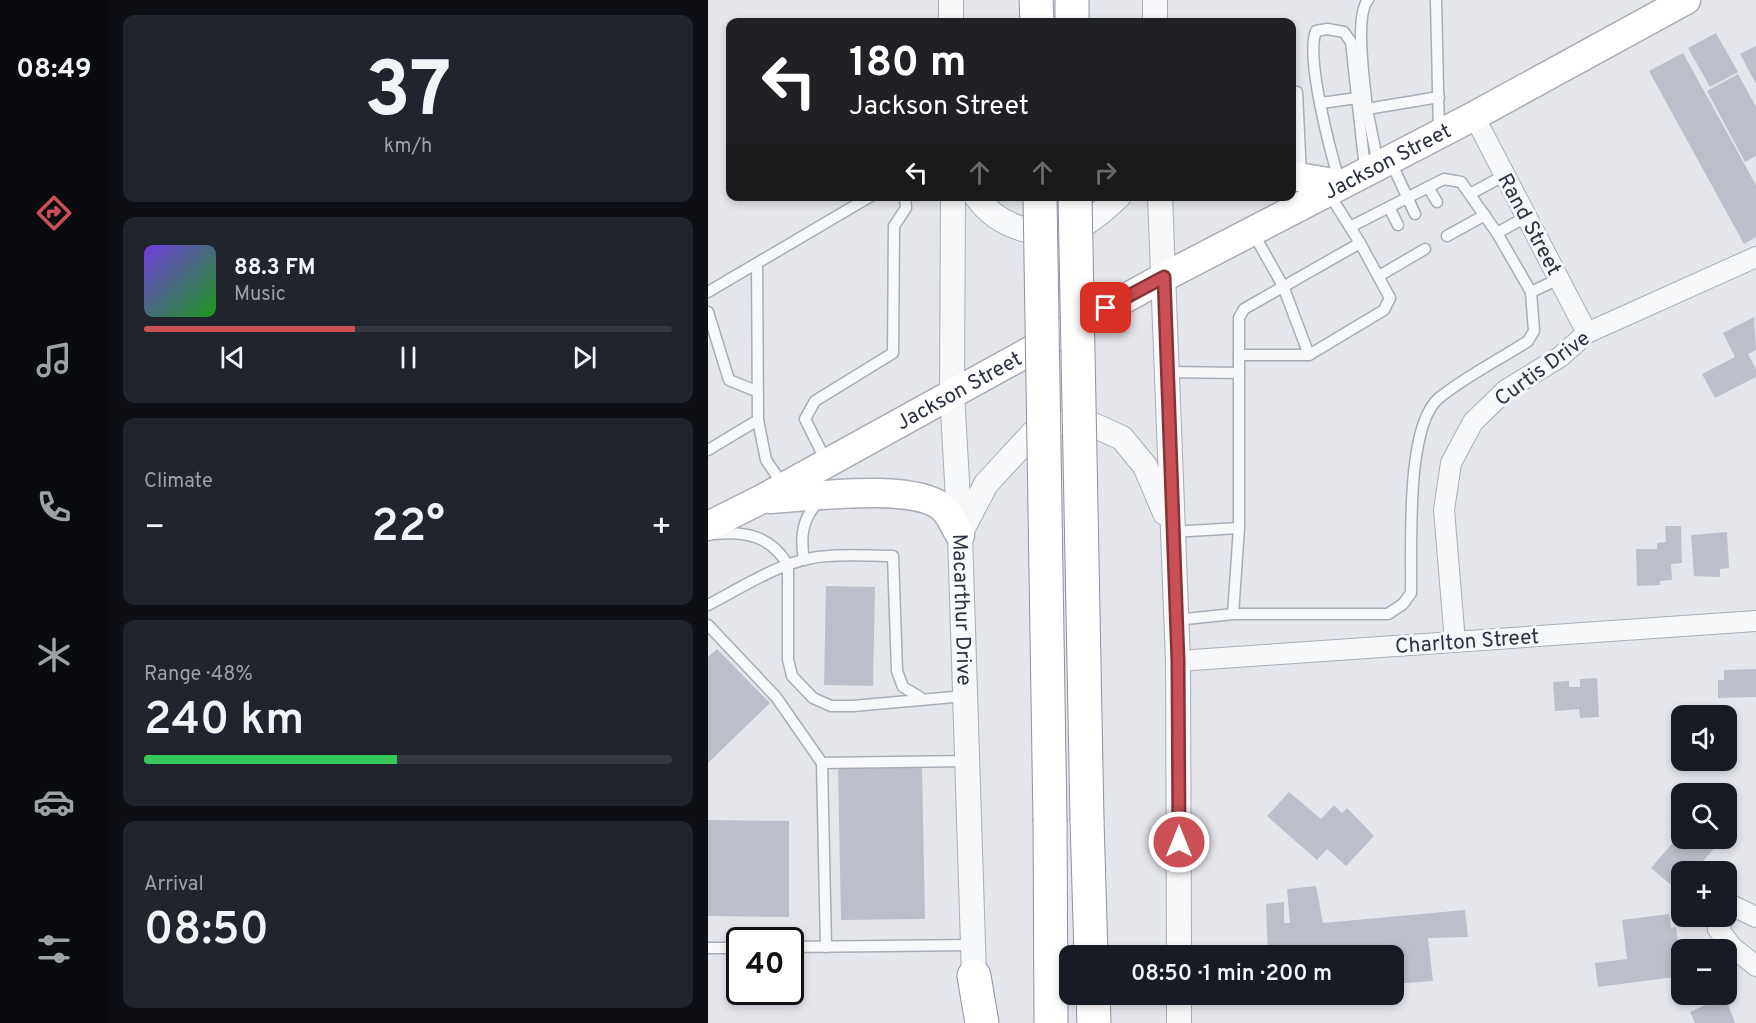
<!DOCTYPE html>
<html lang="en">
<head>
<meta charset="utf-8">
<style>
  body { margin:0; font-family:Overpass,sans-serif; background:#20242c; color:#f1f3f6; height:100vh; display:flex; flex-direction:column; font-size:22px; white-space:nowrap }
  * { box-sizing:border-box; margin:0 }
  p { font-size:20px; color:#9ea1a6 }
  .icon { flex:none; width:33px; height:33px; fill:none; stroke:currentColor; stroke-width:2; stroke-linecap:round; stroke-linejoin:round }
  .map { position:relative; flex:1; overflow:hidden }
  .sheet { display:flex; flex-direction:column; gap:15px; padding:15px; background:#0d0f14; width:600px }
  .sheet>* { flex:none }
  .top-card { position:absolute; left:18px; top:18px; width:570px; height:183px; border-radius:12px; box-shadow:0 3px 9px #0003; background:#202124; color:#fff; overflow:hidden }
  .fabs { position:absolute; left:963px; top:705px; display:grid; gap:12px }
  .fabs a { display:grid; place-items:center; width:66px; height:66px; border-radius:12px; background:#171b24; box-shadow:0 3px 9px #0003; font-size:30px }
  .speed { position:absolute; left:18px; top:927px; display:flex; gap:12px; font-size:30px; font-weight:700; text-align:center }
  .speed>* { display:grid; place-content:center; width:78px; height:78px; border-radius:50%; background:#171b24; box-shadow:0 3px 9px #0003; line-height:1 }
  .speed .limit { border:3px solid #111; border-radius:9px; background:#fff; color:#111 }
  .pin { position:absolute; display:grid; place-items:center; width:51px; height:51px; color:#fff; margin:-26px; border-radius:12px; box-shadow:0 3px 9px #0006 }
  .me { position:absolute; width:66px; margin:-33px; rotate:0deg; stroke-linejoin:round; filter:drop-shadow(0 0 4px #0008) }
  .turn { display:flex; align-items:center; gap:21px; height:126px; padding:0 24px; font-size:27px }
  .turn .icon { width:78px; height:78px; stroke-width:2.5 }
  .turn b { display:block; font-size:42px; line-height:51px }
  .lanes { display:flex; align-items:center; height:57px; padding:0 24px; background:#0003; justify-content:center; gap:30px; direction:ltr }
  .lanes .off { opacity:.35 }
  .big { font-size:45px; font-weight:600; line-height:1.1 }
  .sheet .tile { flex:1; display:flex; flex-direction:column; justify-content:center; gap:9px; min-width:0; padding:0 21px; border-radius:12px; background:#20242c }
  .sheet .dial { align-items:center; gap:0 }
  .dial b { font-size:78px; line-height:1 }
  .song { display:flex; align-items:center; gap:18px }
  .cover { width:72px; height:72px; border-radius:9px; background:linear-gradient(135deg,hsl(260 70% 55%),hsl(120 70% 35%)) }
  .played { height:6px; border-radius:3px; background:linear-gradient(90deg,#ca5055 40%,#363941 40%) }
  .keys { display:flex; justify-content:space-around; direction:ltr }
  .heat { display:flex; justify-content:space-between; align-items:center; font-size:33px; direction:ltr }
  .charge { height:9px; border-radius:4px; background:linear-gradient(90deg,#34c759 48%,#363941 0) }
  .trip { position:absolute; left:351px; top:945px; width:345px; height:60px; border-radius:12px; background:#171b24; box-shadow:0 3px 9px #0003; font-weight:600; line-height:60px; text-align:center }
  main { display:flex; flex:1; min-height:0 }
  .dock { display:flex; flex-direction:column; width:108px; justify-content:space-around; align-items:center; background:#090b0e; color:#9ea1a6 }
  .dock .icon { width:42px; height:42px }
  .dock .current { color:#ca5055 }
  .dock b { font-size:27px; color:#f1f3f6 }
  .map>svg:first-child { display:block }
</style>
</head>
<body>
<main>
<nav class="dock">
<b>08:49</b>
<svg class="icon current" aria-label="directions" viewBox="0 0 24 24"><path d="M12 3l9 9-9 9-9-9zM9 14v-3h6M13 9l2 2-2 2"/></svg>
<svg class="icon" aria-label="music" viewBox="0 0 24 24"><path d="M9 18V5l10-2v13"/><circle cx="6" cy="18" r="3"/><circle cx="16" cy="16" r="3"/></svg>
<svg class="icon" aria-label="phone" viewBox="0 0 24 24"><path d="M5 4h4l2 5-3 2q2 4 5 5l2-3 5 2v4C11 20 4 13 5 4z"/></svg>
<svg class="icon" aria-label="climate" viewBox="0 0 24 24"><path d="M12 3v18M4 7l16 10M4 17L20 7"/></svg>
<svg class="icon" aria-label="car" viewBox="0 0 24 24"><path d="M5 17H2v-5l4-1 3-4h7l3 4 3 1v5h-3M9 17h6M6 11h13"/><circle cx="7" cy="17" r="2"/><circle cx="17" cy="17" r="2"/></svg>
<svg class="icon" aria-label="filters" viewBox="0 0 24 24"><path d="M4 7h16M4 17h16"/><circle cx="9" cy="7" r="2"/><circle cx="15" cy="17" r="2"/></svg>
</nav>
<section class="sheet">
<div class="tile dial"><b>37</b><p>km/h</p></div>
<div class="tile">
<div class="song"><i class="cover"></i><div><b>88.3 FM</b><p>Music</p></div></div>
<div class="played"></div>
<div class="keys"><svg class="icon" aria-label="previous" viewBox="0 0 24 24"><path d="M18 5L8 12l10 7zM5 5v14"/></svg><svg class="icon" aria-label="pause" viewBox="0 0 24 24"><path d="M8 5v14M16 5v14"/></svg><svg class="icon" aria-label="next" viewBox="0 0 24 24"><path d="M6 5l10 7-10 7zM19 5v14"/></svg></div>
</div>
<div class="tile"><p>Climate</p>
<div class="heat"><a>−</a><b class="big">22°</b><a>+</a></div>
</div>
<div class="tile"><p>Range · 48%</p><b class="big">240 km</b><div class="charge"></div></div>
<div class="tile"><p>Arrival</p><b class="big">08:50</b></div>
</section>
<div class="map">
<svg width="1048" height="1023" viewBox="0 0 1048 1023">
  <rect width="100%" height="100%" fill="#e4e6ec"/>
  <g fill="#bcbfc9">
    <path d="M1008,33L1030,72L1002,87L980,48Z"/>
    <path d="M1048,46V84L1032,54Z"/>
    <path d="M975,53L1048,185V237L1036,244L941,71Z"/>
    <path d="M1030,74L1048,107V156L1037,162L999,91Z"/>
    <path d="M1046,317L1048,350L1040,354L1048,369V377L1007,398L994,374L1027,357L1015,333Z"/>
    <path d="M957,526H973L974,563L963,564L964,580L952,581V585L929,586L928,549H949V543L958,542Z"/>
    <path d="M1019,532L1021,568L1012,569V577L986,576L983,535Z"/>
    <path d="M118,586L167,587L165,686L116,685Z"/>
    <path d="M9,649L62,703L0,763V657Z"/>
    <path d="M1048,669V697L1010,698V680H1016V670Z"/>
    <path d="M889,678L891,717L872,718L871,709L847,711L845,682L861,681V687H872V679Z"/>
    <path d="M214,767L217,919L133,920L130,769Z"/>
    <path d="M581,792L613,819L626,805L634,813L639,808L666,836L638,866L619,849L609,860L559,816Z"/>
    <path d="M974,810V838H1015L989,868L993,872H974V894L943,868L973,833L962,824Z"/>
    <path d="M0,820L81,821V917L0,916Z"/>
    <path d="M608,886L615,923L757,910L760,937L720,938L725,981L686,984V956H560L558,904L576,902V923H582L579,889Z"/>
    <path d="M961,914L963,928L968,927L973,963L966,964L967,977L890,987L887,963L919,959L914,920Z"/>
    <path d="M1017,996L1027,1023H987L982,1012Z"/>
  </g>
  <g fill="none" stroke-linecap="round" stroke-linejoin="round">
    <defs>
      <g id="service">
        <path d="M728,0L731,132"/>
        <path d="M589,92L593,176"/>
        <path d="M613,103L649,98"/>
        <path d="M659,109C657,86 646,16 660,0"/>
        <path d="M682,160L707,214"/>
        <path d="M670,164L659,109L731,97"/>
        <path d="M632,183C623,154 597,57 608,31L619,29L636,32L643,42L657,169"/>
        <path d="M720,187L729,202"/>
        <path d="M762,194L797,175"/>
        <path d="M681,207L690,225"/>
        <path d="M818,217L789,233L823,292L851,279"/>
        <path d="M642,227L736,179L753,182L789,233"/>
        <path d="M544,231L575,286L601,355L676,310L682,298L652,243"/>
        <path d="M739,236L777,215"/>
        <path d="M49,264L50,420L58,460L75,485"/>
        <path d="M671,276L717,249"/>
        <path d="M0,292L163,196"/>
        <path d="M0,312L21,380L48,391"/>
        <path d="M531,355H601"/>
        <path d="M459,372L531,373"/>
        <path d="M0,450L50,420"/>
        <path d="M119,463L97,419L107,401L185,353L186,226L198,208L197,196"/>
        <path d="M464,532L531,528"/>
        <path d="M6,534C38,531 63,536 80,565V659L84,676L105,698L123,706H145L257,696"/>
        <path d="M96,560C92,536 94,518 112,500"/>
        <path d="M0,605C37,586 77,558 120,556C141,554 164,556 185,556L189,671L195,687L212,697"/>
        <path d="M525,614H680L695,604L703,593C704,548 697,426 731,398C758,376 791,360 820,341L826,331L823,292"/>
        <path d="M468,620L525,614L531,528V318L536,309L652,243L620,192"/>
        <path d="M0,625L68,697L114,763L118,947"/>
        <path d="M114,763L260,761"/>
        <path d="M82,947L265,945"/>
        <path d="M0,948H32"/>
      </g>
      <g id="minor">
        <path d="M766,116L879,333"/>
        <path d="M747,642L736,510L743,463L765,422L798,390L852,357L879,333L1048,257"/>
        <path d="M470,661L1048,621"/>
        <path d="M1018,913L1023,905L1048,917"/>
        <path d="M1017,916L1010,929L1024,947L1048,966"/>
      </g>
      <g id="tertiary">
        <path d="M243,0V22"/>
        <path d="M447,0V22"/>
        <path id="s1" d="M245,196L244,393L252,535L266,976"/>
        <path d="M268,196C290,228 337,243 374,225C387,219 400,206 411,196"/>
        <path d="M452,196L470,661L471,956"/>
        <path d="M252,534L278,484L325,433L340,425L362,422L381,423L414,438L437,466L457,513"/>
        <path d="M471,994V1023"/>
      </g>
      <g id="secondary">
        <path d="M584,176L632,184"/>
        <path d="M62,499C100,497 206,482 235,508C242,514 247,527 252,535"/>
        <path id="s2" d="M0,526L54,499L456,277L766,116L978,0"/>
      </g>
      <g id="trunk">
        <path d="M328,0L329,22"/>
        <path d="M364,0V22"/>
        <path d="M379,820L383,956"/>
        <path d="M342,822L343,1023"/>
        <path d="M266,976L274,1023"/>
        <path d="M385,994L386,1023"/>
      </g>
    </defs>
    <use href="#service" stroke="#a9acb6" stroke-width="13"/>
    <use href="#minor" stroke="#a9acb6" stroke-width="22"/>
    <use href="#tertiary" stroke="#a9acb6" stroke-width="26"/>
    <use href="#secondary" stroke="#a9acb6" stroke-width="31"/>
    <use href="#trunk" stroke="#8c92a2" stroke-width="35"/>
    <use href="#service" stroke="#f7f8fa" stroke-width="10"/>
    <use href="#minor" stroke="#f7f8fa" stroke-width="20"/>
    <use href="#tertiary" stroke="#f7f8fa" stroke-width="24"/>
    <use href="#secondary" stroke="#fff" stroke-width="28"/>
    <use href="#trunk" stroke="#fff" stroke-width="33"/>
    <defs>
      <g id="trunk-bridge">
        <path d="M332,196L342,822"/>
        <path d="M367,196L379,820"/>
      </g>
    </defs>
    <use href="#trunk-bridge" stroke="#8c92a2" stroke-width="35" stroke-linecap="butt"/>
    <use href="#trunk-bridge" stroke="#fff" stroke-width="33"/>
  </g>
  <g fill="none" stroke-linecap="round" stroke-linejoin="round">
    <defs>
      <path id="route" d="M398,308L456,277L470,661L471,842"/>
    </defs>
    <use href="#route" stroke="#833437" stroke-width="15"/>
    <use href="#route" stroke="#ca5055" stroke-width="10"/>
  </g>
  <g text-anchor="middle" stroke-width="6" stroke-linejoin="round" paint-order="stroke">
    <g font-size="21" fill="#2c3244" stroke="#f4f6f9">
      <text dy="7" stroke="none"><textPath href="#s2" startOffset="771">Jackson Street</textPath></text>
      <text transform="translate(822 224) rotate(62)" y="7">Rand Street</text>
      <text transform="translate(834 368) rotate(-36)" y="7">Curtis Drive</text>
      <text dy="7" stroke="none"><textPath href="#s2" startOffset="285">Jackson Street</textPath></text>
      <text dy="7" stroke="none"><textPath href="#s1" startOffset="414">Macarthur Drive</textPath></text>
      <text transform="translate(759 641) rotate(-4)" y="7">Charlton Street</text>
    </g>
  </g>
</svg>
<div class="fabs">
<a><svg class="icon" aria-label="sound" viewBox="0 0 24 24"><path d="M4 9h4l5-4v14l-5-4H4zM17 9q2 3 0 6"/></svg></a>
<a><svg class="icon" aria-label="search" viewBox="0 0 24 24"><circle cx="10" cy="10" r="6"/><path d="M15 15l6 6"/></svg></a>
<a>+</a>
<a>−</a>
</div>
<div class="speed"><div class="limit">40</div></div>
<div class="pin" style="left:398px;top:308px;background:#d93025"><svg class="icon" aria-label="arrive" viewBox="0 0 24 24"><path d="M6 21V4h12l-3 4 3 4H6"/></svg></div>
<svg class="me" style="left:471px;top:842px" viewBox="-20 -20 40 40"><circle r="17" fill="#ca5055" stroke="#fff" stroke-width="3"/><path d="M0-11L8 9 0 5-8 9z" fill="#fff"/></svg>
<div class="trip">08:50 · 1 min · 200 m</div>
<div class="top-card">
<div class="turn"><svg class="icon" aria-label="left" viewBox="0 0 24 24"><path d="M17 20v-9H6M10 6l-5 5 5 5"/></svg><div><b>180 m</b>Jackson Street</div></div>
<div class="lanes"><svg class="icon" aria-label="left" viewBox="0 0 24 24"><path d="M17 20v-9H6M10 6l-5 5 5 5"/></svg><svg class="icon off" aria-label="ahead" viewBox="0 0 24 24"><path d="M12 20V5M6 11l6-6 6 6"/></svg><svg class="icon off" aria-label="ahead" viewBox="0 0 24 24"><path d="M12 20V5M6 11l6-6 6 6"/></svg><svg class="icon off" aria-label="right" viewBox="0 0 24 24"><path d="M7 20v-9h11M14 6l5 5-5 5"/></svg></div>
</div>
</div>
</main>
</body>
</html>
